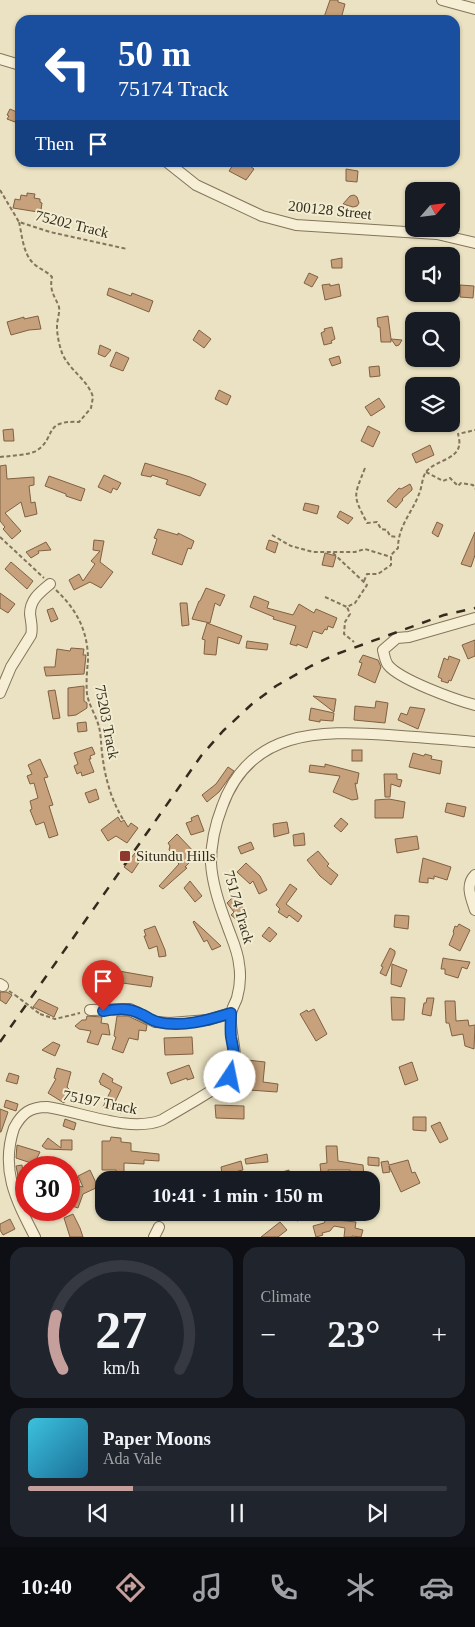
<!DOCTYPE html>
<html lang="en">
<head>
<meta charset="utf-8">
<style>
  body { margin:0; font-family:Georgia,serif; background:#20242c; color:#f1f3f6; height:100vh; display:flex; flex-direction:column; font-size:19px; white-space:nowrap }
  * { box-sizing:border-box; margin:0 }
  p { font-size:16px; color:#9ea1a6 }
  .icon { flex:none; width:28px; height:28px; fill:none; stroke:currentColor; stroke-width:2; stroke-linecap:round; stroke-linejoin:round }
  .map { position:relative; height:1237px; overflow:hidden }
  .drawer { display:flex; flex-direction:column; gap:10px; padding:10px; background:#0d0f14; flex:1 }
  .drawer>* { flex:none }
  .banner { position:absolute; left:15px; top:15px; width:445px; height:152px; border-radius:15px; box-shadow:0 1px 4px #0004; background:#1a4fa0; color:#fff; overflow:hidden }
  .needle { width:32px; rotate:62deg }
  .tools { position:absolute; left:405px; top:182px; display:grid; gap:10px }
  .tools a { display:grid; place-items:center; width:55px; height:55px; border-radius:10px; background:#171b24; box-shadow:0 1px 4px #0004; font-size:25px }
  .speed { position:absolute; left:15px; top:1156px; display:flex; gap:10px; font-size:25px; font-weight:700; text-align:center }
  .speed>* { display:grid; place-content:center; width:65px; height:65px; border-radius:50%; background:#171b24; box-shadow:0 1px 4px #0004; line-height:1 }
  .speed .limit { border:8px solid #d22; background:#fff; color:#111 }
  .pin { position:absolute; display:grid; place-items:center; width:42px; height:42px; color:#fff; margin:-51px -21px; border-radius:50% 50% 50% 0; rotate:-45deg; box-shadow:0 0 5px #0007 }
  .pin .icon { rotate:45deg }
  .me { position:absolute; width:55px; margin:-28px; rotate:11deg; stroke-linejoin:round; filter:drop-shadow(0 0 4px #0008) }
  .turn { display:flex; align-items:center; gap:18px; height:105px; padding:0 20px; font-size:22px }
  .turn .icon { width:65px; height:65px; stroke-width:2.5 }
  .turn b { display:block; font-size:35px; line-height:42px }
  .then { display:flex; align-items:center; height:48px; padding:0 20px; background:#0003; gap:10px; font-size:19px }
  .big { font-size:38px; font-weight:600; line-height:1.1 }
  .drawer .tile { flex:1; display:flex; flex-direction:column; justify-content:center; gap:8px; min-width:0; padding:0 18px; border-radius:15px; background:#20242c }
  .drawer .dial { align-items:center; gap:0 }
  .dial svg { height:130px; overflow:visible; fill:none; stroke:#363941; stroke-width:7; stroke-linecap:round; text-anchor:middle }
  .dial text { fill:#f1f3f6; stroke:none }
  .song { display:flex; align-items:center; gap:15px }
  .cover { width:60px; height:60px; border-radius:8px; background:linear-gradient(135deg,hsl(190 70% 55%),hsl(200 70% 35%)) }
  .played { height:5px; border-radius:2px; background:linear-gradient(90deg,#c49f9c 25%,#363941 25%) }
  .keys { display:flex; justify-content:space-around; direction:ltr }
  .heat { display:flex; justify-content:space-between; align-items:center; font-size:28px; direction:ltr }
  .drawer .tiles { flex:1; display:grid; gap:10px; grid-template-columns:1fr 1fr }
  .tile:last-child { grid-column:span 2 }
  .trip { position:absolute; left:95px; top:1171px; width:285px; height:50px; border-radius:15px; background:#171b24; box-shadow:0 1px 4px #0004; font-weight:600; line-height:50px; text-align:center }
  .menu { display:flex; height:80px; justify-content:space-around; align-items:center; background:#090b0e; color:#9ea1a6 }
  .menu .icon { width:35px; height:35px }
  .menu .current { color:#c49f9c }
  .menu b { font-size:22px; color:#f1f3f6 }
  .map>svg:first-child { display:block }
</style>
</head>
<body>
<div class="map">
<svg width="475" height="1237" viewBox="0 0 475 1237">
  <rect width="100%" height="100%" fill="#eae2c2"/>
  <g fill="#c6a17b" stroke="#806142">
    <path d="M330,0H338V2L345,4L341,19L336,18V20H323Z"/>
    <path d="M10,109L19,113L15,122L7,119L9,116L7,115Z"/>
    <path d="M235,162H245L254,169L246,180L229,171Z"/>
    <path d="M346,169L358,171L357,182L346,181Z"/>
    <path d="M27,193L35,194L34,198L40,199V202L42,203L41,210L38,209V212L13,208L15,199L20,200L21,195L27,196Z"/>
    <path d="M350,196L354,195L357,197L359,203L357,206L353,207L343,204Z"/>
    <path d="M342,258V268H332L331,260Z"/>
    <path d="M309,273L318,277L312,287L304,283Z"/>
    <path d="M330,284V286L339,284L341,296L325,300L322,285Z"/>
    <path d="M460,285L474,286L473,298L460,297Z"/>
    <path d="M109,288L131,296L132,293L153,301L149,312L107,295Z"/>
    <path d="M38,316L41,329L29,330L11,335L7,322L24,317V319Z"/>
    <path d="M388,316L391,339L402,340L399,345L396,346L391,339V342H381L380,327H378L377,318Z"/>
    <path d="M410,319H414V341L407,338Z"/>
    <path d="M332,327L335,339L331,341L332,343L324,345L321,333L325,331L324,329Z"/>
    <path d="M199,330L211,339L204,348L193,340Z"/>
    <path d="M100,345L111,350L105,357L98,354Z"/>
    <path d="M116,352L129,358L123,371L110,366Z"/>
    <path d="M339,356L341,363L332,366L329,359Z"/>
    <path d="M379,366L380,376L370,377L369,367Z"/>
    <path d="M219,390L231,396L227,405L215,399Z"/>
    <path d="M379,398L385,407L371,416L365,407Z"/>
    <path d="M368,426L380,432L373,447L361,441Z"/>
    <path d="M13,429L14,441H4L3,430Z"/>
    <path d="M430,445L434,455L416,463L412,454Z"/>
    <path d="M145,463L190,477L206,484L200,496L166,484L168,480L152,475L151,477L141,475Z"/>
    <path d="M6,465L7,479L34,477V485L29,486L31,503L35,502L37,514L25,517L21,502L5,513L21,531L12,539L3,529L5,527L0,521V466Z"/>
    <path d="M104,475L121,483L117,490L113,488L111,493L98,487Z"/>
    <path d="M49,476L85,489L81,501L66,496V494L45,486Z"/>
    <path d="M410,484L412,488V490L402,499L403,500L396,508L387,501L399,488L401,489Z"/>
    <path d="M305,503L319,506L317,514L303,510Z"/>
    <path d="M340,511L353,518L348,524L337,517Z"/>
    <path d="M437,522L443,525L438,537L432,533Z"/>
    <path d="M158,529L178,535V533L194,541L191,549L188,548L182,565L152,554L157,539L154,538Z"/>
    <path d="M475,532V555L471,567L461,564Z"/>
    <path d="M94,540L104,541L100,562L113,572L101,588L90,582L74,590L69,580L79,574L83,581L95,564L91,561L100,551L93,550Z"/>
    <path d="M269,540L278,543L275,553L266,549Z"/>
    <path d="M46,542L51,550L38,551L39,553L31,558L26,552Z"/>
    <path d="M325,553L336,556L333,567L322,565Z"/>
    <path d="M11,562L33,581L27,589L5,569Z"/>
    <path d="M206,588L225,595L220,606L215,603L210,623L192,619L199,601H200Z"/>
    <path d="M0,593L15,604L8,613L0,608Z"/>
    <path d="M254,596L269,602L267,608L293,615L299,604L314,613L316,609L337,618L333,628L328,626L327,630L325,629L322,634L313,631L307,648L297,644V646L290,644L296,626L273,619L274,617L250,607Z"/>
    <path d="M180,603H187L189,625L182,626Z"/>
    <path d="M53,608L58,619L51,622L47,610Z"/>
    <path d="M207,623L242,636L239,644L218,637L216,655L204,654L205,640L202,639Z"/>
    <path d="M475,640V656L468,659L462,645Z"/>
    <path d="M247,641L268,644L267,650L246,648Z"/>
    <path d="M71,648L84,649L83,655H86L84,674L46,676L44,667H55L57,649L70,651Z"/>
    <path d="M363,655L378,660L381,667L375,683L358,675L362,663L359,662Z"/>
    <path d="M449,656L460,660L451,681L449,680L448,683L441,681L442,679L438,677L444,658L448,660Z"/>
    <path d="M84,686V701L87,703V708L76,715L68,716V688Z"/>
    <path d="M55,690L60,718L53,719L48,691Z"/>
    <path d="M313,696L336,699L334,712Z"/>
    <path d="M376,701L388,703L385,723L354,720L355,706L375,708Z"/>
    <path d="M410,707L425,709L418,729L398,720L401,713L407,715Z"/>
    <path d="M311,708L334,713L333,721L320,720V722L309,720Z"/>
    <path d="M86,722L87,731L78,732L77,723Z"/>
    <path d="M92,747L95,754L90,756L91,759H89L94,772L82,776L81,772L77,774L74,766L78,764L74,753Z"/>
    <rect x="352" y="750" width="10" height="11"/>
    <path d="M413,753L424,756L425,754L432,756L431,759L442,761L440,774L409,767Z"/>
    <path d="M40,759L48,777L44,778L53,805L49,806L58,835L49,838L44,822L36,825L30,810L32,809L30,801L38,798L34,783L30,784L27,776L32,774L28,765Z"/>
    <path d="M325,764L359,773L357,784L355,783L358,799L352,800L333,792L340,776L309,772L310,765L325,767Z"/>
    <path d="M228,767L234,771L219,792L207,802L202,795L216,784Z"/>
    <path d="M384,774H397V779L402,780L400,787L391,784L390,797H385Z"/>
    <path d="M96,789L99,799L89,803L85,793Z"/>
    <path d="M389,799L405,802L403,818H375V800Z"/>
    <path d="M447,803L466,807L464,817L445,812Z"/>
    <path d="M198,815L204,831L191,835L186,823L192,821L191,818Z"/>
    <path d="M118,817L121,822L124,820L128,827L131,823L138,828L127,843L116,836L108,841L101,830Z"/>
    <path d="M341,818L348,824L341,832L334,826Z"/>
    <path d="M287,822L289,833L274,837L273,824Z"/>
    <path d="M304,833L305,845L294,846L293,835Z"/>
    <path d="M177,834L197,855L185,867L187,868L163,889L159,886L179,864L170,855L172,853L169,850L170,846L168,843Z"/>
    <path d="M417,836L419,849L397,853L395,839Z"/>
    <path d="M251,842L254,849L241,854L238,847Z"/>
    <path d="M318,851L329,864L327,866L338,875L331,885L320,876L307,860Z"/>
    <path d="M135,853L142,858L132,873L124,867Z"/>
    <path d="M423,858L451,867L447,880L434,876V879L428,878V883L419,882Z"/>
    <path d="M246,863L260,876L267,890L259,894L253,881L250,884L237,872Z"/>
    <path d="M190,881L202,896L195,902L184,888Z"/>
    <path d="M290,884L297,889L286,904L302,916L298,922L289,915L287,918L278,912L280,909L276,905Z"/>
    <path d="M233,897L246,911L237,920L231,915L234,912L227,903Z"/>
    <path d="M395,915L409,916L408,929L394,927Z"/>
    <path d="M194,921L204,930L221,946L212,950L207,940L204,942L193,922Z"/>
    <path d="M459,924L470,930L460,951L449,945L454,933L453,932L455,926L457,927Z"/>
    <path d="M155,926L165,950L166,956L159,957L157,946L149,949L144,936H146L144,930Z"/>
    <path d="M269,927L277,934L270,942L262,936Z"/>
    <path d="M390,948L395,951V954L386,976L380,973L383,967L381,966Z"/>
    <path d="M443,958L448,959L470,962L467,969L462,967L458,978L445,974V969H441Z"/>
    <path d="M392,964L407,970L401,987L391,984Z"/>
    <path d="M96,967L153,977L151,987L94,979Z"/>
    <path d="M0,992H7L12,995L6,1004L0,1000Z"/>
    <path d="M391,997L405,998L404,1020H392Z"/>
    <path d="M427,998H434L431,1016L422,1014L424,1003H426Z"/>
    <path d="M39,999L58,1008L54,1017L33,1007Z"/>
    <path d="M445,1001H455L456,1021L468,1020L469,1026L475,1025L474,1049L465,1046L463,1034L452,1036L449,1023H446Z"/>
    <path d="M314,1009L327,1034L316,1041L300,1014L307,1010L308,1012Z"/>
    <path d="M87,1016L102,1017L101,1023L108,1024L110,1035L102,1034L98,1045L87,1042L91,1031L79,1029L75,1026L82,1020H86Z"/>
    <path d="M117,1016H128L147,1025L146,1031L139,1030L138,1040L129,1038L123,1053L112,1049L116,1037L114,1036Z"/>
    <path d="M192,1037L193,1054L165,1055L164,1038Z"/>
    <path d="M53,1042L60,1045L55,1056L42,1050Z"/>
    <path d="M247,1060L265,1062L263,1082L278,1084L277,1092L235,1089L236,1079L240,1078L242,1062H246Z"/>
    <path d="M412,1062L418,1080L405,1085L399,1067Z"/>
    <path d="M189,1065L194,1078L187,1080V1078L171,1084L167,1073Z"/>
    <path d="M57,1068L71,1072L67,1087L70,1090V1093L64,1103L48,1093L56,1079L54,1078Z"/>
    <path d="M9,1073L19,1076L17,1084L6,1081Z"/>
    <path d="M103,1073L113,1079L112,1082L122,1087L115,1102L125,1106L121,1113L111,1109L108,1110L103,1107L111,1090L100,1084L101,1083L99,1082Z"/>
    <path d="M6,1100L18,1104L16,1111L4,1107Z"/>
    <path d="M215,1105L244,1106V1119L216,1118Z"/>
    <path d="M0,1109L8,1112L1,1132H0Z"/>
    <path d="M413,1117H426V1131L413,1130Z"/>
    <path d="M65,1119L76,1123L74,1130L63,1126Z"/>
    <path d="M440,1122L448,1139L440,1143L431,1126Z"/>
    <path d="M111,1137L121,1138V1142L131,1143V1151L159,1154V1161L144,1160V1164L124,1163V1180H116V1170H102V1141H110Z"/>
    <path d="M48,1138L61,1148V1140H72V1150L46,1149L42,1146Z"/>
    <path d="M17,1145L40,1152L34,1164L16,1158Z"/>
    <path d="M326,1146H337L338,1161L363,1165L364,1176L351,1178L350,1170H328L329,1173L321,1174L320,1164L327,1163Z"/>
    <path d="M267,1154L268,1162L246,1164L245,1159Z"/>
    <path d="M368,1157L379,1158V1166L368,1165Z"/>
    <path d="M408,1160L412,1173L415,1172L420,1183L401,1192L389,1166L390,1172L383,1173L381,1162L388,1161L389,1165Z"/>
    <path d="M241,1161L243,1170L238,1171L240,1178L223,1180L221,1167Z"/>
    <path d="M22,1165L24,1181H19L16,1166Z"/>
    <path d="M90,1170L98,1187L83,1194L78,1208L69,1205L75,1185L83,1187L78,1176Z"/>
    <path d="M289,1170L291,1180H266L265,1177Z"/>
    <path d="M294,1212H318V1213L297,1221Z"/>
    <path d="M73,1214L80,1228L83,1237H70L64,1218Z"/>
    <path d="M10,1219L15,1229L3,1235L0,1230V1224Z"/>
    <path d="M326,1219L356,1222L355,1228L363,1230L361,1237L352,1236V1237H344L345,1228L334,1226L330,1231L322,1233L323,1235L316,1237L313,1226L324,1223Z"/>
    <path d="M280,1222L287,1230L278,1237H261Z"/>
  </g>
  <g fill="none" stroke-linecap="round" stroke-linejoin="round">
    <defs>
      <g id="minor">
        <path d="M442,0L475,9"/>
        <path d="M0,59L20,65"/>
        <path d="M167,162L196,185L262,216L296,225L437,234L475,243"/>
        <path d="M475,618L409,637L397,638L383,650C384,654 385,661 388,665C400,680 456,700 475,705"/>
        <path d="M0,693L11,667L31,635C33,628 31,622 30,614C30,600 39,593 50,584"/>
        <path d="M475,875C465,885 471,898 475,910"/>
        <path d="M0,984L3,986"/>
        <path d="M90,1010L130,1009L155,1022L170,1023L208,1020L231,1013"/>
        <path d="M35,1237C16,1200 0,1170 14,1128C22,1113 30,1107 47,1107C81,1112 130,1133 162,1120C175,1112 225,1085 231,1075C241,1057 229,1035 231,1015C231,1009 235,1004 237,998C240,987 241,975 239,964C238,951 231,937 227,925C220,907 212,881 211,863C211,844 215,825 222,807C249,730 319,730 389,735C417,737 446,739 475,742"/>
        <path d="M154,1237L159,1227"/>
      </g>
    </defs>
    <use href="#minor" stroke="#83745b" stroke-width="12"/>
    <g stroke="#83745b" stroke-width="2" stroke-dasharray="4 2.5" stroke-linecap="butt">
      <path d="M0,190L19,222L50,232L127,249"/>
      <path d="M0,457C9,456 29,455 36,451C57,438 42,420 79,422L91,408L93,397C88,380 69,370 62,353C59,344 57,335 57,326C57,320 60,313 59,307C55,296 49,291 52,277C47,271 39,269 33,263C23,253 22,235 19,222"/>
      <path d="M365,468C353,498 353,495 367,523L377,522L381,529L387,530L390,536L397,537"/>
      <path d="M426,472L443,481L450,478L458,486L461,483L473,485L475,489"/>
      <path d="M272,535L291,546L313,552H355L365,549L391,557"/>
      <path d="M0,537L44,578"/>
      <path d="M333,553L367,585L355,603L347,607L350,614L345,622L344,634L354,642"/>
      <path d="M364,581L367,574H378L391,565V555L398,548C398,526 412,513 419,494C422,488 422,477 426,472C434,461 456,460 459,446C460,443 459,437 458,434L475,430"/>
      <path d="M56,590C77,610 88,631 88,660C87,671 86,683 87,694C89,706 96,715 99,727C101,735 101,744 102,753C105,778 111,800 124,821"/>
      <path d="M325,597L347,607"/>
      <path d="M9,991L15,995"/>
      <path d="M40,1014L55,1019L80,1013"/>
    </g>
    <use href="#minor" stroke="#f6efd5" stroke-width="10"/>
    <path stroke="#342b1e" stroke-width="2.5" stroke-dasharray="9 9" stroke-linecap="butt" d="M0,1042L201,756L223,731L252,704L276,686L311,666L334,655L444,615L475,608"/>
    <path stroke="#83745b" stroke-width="2" stroke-dasharray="4 2.5" stroke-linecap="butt" d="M15,995L40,1014"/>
  </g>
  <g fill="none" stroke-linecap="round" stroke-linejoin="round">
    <defs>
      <path id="route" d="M103,1011C117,1009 128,1007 141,1014C146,1016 152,1021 158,1022C181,1028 209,1020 231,1013C231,1021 230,1029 231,1037C234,1053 237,1062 230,1077"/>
    </defs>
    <use href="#route" stroke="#114b97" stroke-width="12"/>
    <use href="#route" stroke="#1a73e8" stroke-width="9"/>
  </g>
  <rect fill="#8e382f" stroke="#f2ecd1" stroke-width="2" x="119" y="850" width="12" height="12" rx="2.5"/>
  <g text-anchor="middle" stroke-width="4" stroke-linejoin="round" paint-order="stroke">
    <g font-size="15" fill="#342b1e" stroke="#f2ecd1">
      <text transform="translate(330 210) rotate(6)" y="5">200128 Street</text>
      <text transform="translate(72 224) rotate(14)" y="5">75202 Track</text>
      <text transform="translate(107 722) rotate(79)" y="5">75203 Track</text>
      <text transform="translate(239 907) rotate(74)" y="5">75174 Track</text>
      <text transform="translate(100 1102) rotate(11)" y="5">75197 Track</text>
    </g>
    <g font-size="15" fill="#342b1e" stroke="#f2ecd1" text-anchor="start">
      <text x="136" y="861">Situndu Hills</text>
    </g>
  </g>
</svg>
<div class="tools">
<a><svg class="needle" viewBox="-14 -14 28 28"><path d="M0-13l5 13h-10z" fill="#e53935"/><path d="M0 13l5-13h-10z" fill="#9ea1a6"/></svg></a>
<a><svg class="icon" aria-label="sound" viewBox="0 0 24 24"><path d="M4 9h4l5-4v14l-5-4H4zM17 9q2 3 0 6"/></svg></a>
<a><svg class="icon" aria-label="search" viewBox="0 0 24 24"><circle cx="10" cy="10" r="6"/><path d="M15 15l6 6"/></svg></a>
<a><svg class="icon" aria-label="layers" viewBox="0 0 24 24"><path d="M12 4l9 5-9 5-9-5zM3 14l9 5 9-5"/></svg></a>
</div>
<div class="speed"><div class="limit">30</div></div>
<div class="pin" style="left:103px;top:1011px;background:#d93025"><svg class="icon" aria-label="arrive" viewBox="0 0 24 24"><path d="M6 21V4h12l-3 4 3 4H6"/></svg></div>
<svg class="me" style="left:230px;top:1077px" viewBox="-20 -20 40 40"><circle r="19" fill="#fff"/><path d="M0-13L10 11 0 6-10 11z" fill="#1a73e8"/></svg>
<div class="trip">10:41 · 1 min · 150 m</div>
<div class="banner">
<div class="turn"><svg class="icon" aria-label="left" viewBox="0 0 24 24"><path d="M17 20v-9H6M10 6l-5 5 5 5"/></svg><div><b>50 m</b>75174 Track</div></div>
<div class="then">Then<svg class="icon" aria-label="arrive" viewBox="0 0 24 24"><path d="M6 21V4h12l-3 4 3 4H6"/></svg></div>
</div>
</div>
<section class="drawer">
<div class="tiles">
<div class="tile dial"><svg viewBox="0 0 100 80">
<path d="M14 69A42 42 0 1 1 86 69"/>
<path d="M14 69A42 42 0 0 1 10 36" stroke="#c49f9c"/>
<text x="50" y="56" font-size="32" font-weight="700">27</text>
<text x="50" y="72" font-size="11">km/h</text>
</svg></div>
<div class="tile"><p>Climate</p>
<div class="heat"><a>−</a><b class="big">23°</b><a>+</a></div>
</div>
<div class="tile">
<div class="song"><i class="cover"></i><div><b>Paper Moons</b><p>Ada Vale</p></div></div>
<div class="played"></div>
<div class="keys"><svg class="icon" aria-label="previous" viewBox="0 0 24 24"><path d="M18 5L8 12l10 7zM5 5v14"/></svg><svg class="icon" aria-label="pause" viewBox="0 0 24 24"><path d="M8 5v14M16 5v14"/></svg><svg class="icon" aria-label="next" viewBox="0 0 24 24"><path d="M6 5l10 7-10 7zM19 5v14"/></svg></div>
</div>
</div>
</section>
<nav class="menu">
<b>10:40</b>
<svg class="icon current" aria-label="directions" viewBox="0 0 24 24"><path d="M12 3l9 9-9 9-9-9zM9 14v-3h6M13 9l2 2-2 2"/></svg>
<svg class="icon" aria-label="music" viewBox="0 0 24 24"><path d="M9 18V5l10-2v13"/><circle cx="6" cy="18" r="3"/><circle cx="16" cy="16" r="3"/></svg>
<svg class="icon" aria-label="phone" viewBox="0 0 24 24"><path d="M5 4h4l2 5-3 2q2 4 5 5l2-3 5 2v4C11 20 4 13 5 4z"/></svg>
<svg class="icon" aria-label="climate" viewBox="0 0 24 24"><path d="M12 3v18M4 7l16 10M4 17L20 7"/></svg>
<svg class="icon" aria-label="car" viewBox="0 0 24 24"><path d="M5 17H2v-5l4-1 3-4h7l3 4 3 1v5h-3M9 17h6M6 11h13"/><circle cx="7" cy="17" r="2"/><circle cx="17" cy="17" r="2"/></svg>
</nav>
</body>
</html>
